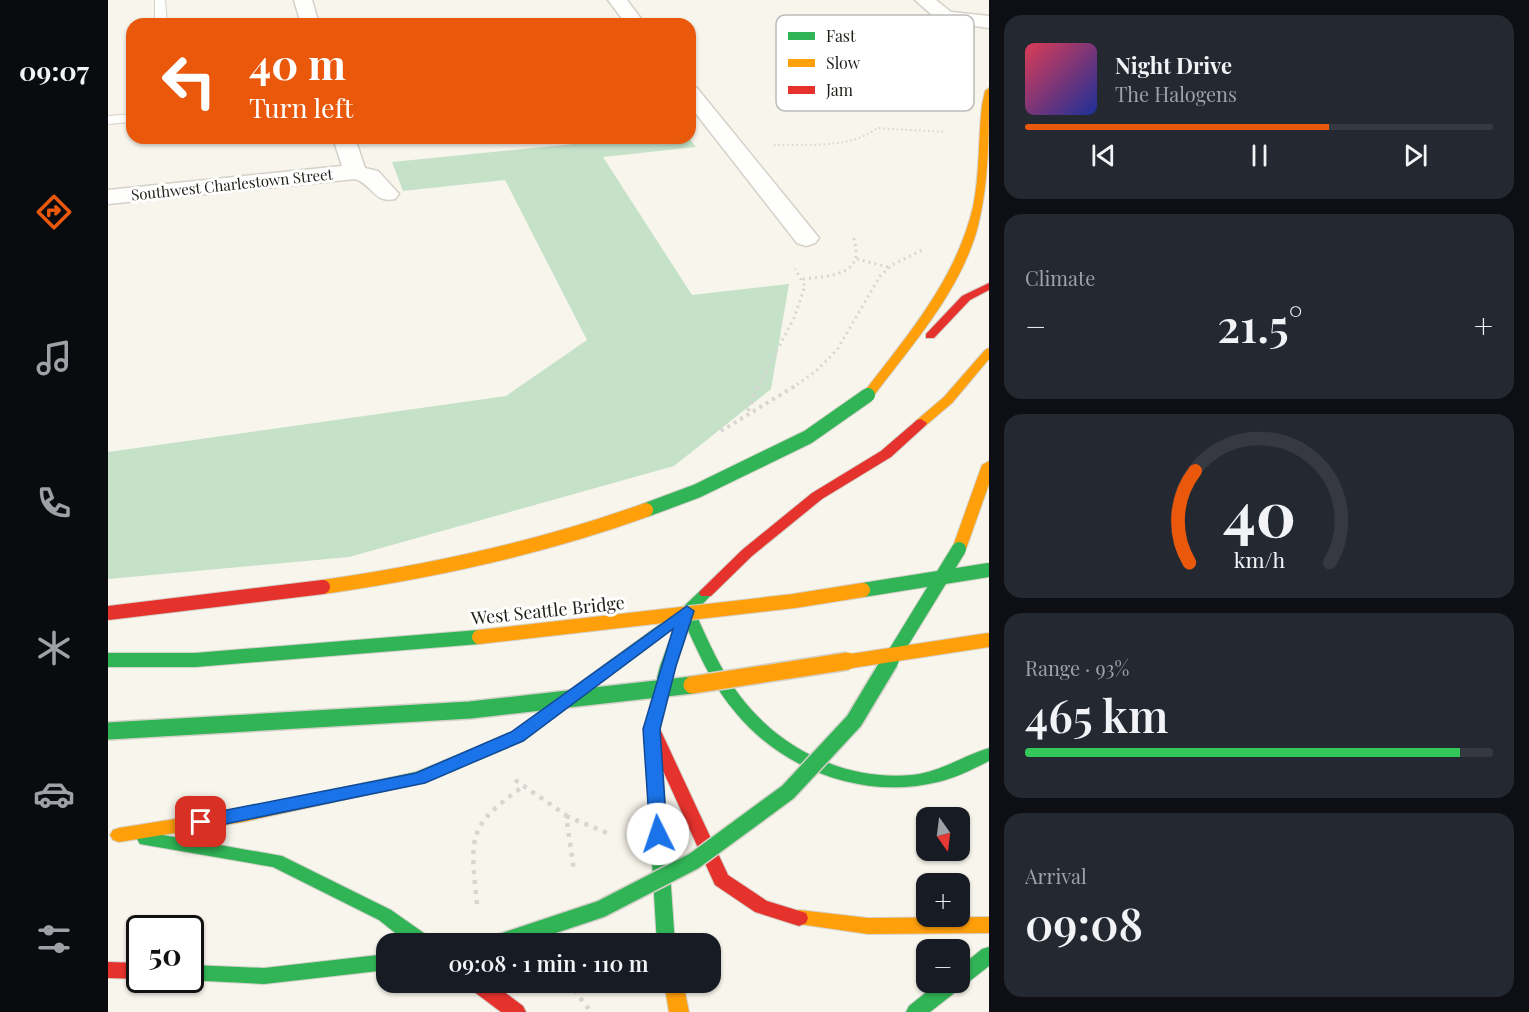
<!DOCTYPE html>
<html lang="en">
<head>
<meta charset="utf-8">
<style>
  body { margin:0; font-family:"Playfair Display",serif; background:#242831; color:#f1f3f6; height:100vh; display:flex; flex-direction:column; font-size:22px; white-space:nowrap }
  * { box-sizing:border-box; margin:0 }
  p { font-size:20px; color:#9ea1a6 }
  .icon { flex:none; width:33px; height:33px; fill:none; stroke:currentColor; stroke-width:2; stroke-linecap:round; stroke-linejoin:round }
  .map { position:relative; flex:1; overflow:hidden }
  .panel { display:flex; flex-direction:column; gap:15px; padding:15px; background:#0d0f14; width:540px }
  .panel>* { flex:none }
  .guide { position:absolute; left:18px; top:18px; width:570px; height:126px; border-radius:18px; box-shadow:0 2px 4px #0004; background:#ea580c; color:#fff; overflow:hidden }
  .needle { width:39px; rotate:166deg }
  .fabs { position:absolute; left:808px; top:807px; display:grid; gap:12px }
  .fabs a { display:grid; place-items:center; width:54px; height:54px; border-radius:12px; background:#171b24; box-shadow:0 2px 4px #0004; font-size:30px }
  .speed { position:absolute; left:18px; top:915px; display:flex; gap:12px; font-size:30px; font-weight:700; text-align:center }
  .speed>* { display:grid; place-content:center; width:78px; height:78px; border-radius:50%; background:#171b24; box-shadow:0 2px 4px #0004; line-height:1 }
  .speed .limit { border:3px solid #111; border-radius:9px; background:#fff; color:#111 }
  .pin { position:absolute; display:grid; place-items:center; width:51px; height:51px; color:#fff; margin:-26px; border-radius:12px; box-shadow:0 3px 9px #0006 }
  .me { position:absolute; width:66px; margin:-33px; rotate:356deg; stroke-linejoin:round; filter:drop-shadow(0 0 4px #0008) }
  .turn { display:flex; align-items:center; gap:21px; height:126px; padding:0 24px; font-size:27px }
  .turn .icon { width:78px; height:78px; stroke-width:2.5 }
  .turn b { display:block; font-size:42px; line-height:51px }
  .big { font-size:45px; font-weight:600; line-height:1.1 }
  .panel .tile { flex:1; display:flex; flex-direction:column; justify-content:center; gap:9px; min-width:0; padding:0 21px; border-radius:18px; background:#242831 }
  .panel .dial { align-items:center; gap:0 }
  .dial svg { height:156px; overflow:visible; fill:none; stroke:#363941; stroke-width:7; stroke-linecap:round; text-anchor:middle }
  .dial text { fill:#f1f3f6; stroke:none }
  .song { display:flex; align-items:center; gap:18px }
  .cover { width:72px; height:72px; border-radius:9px; background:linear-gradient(135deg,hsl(350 70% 55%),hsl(230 70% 35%)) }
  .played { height:6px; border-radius:3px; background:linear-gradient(90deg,#ea580c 65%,#363941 65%) }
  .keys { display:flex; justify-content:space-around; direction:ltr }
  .heat { display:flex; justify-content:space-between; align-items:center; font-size:33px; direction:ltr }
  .charge { height:9px; border-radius:4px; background:linear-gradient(90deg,#34c759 93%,#363941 0) }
  .trip { position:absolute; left:268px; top:933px; width:345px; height:60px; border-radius:18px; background:#171b24; box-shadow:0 2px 4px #0004; font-weight:600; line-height:60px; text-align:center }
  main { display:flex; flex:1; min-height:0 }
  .dock { display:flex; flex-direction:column; width:108px; justify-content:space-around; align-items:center; background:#090b0e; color:#9ea1a6 }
  .dock .icon { width:42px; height:42px }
  .dock .active { color:#ea580c }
  .dock b { font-size:27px; color:#f1f3f6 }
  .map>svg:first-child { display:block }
</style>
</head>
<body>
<main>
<nav class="dock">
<b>09:07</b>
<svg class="icon active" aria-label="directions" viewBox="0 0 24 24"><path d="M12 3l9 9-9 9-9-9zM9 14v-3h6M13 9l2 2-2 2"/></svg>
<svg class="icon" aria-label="music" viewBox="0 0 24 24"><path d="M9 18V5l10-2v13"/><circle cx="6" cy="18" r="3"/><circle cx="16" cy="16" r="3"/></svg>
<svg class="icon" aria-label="phone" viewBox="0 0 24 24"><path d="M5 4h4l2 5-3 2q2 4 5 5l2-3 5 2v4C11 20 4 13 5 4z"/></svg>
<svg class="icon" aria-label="climate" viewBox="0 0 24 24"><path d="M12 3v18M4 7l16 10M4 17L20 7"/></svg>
<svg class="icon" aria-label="car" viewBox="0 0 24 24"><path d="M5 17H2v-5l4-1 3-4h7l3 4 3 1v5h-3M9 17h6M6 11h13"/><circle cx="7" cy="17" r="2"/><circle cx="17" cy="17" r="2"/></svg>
<svg class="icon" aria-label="filters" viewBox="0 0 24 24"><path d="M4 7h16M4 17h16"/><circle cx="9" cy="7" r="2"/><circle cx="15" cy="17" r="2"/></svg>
</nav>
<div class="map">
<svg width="881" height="1012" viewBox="0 0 881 1012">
  <rect width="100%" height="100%" fill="#f8f5ec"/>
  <path fill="#c5e2c9" d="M527,138H581L588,147L495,157L584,295L681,284L663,389L566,466L241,557L0,579V452L398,396L479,340L397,180L295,191L284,162Z"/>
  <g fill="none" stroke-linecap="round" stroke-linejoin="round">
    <defs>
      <g id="lane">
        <path d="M47,0H57L59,24H47Z"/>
        <path d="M24,114V122L0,124V116Z"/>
      </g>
      <g id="street">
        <path d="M186,0H204L211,24H193Z"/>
        <path d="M500,0H519L537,24H518Z"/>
        <path d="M807,0H828L843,12L881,16V28L831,21Z"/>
        <path d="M582,86L589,88L707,233L711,238L707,243L698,246L689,243L582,106Z"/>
        <path d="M225,138H247L257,168L270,171L291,194L287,199C266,204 264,184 247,179L0,204V190L234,166Z"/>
      </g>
      <g id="fast">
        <path d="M598,588L605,593L587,612C600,641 613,671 632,696C672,749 737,781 804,775C833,772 854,756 881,748V761C865,769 848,778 830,782C757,800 676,771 628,713C607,689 593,659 580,630L568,666L552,729L567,944H549L536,729L552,666L566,628L415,741L317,782L220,803L214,802L212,797L214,792L220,791L308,772L403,733L574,608L593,590Z"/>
        <path d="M38,832L174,856L283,910L323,938L325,944H301L271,920L165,867L32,844L29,839L32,834Z"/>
        <path d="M881,947V966L822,1012H798L801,1006L831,982H852V967L874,949Z"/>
        <path d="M279,954V970L156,984L77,980H82V965L156,968Z"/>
      </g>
      <g id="slow">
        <path d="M881,88C881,136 881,185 869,230C851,293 803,346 764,398H756L754,395L756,392C800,335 848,279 865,207C872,174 870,139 874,105L877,91Z"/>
        <path d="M881,348V359L844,403L817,426H809L807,423L809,420L836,397L877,350Z"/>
        <path d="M881,461V484L858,549L856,552H846L844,549L874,465Z"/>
        <path d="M220,791L226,792L228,797L226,802L135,822L11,842L5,840L2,835L5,830L11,828L135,808Z"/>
        <path d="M691,910L760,918L881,917V933L760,934L684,923L682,918L684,913Z"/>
        <path d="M556,982H575L581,1012H561Z"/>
      </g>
      <g id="jam">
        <path d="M881,283V290L862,300L826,338H818V334L854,296Z"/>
        <path d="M813,419L819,423L817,426L783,457L714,499L644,556L603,596H593L591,593L593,590L634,550L704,493L773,451L809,420Z"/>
        <path d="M544,723L550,725L552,729L620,875L659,901L698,913L700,918L698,923L691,926L647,912L607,885L536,729L538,725Z"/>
        <path d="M0,962L32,963V979L0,978Z"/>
        <path d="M359,982H383L415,1006L418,1012H393L361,988Z"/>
      </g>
    </defs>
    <use href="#lane" stroke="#d4d1c9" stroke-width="2"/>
    <use href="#street" stroke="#d4d1c9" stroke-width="3"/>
    <use href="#fast" stroke="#d4d1c9" stroke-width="2"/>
    <use href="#slow" stroke="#d4d1c9" stroke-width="2"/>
    <use href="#jam" stroke="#d4d1c9" stroke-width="2"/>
    <g stroke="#d7d6d3" stroke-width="2" stroke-dasharray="1.5 3" stroke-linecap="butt">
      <path d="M862,51V67"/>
      <path d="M666,145C697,144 744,149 769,128L838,132"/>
    </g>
    <g stroke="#d7d6d3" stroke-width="3" stroke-dasharray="2 4" stroke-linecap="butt">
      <path d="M749,259L780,267"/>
      <path d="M695,279C724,276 759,275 745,236"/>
      <path d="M649,388L686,318L697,286L687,269"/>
      <path d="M684,388L708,371L729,350L772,276L784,265L816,249"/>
    </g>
    <g stroke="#d7d6d3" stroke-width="4" stroke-dasharray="3 4.5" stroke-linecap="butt">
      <path d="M640,411L650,386"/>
      <path d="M613,431L687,386"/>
    </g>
    <g stroke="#d7d6d3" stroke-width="4.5" stroke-dasharray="4 6" stroke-linecap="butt">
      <path d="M407,780L458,815L466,871"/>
      <path d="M458,816L504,835"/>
      <path d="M369,904C362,836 359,826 416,786"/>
      <path d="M460,982L483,1012"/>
    </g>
    <use href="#lane" fill="#fefefc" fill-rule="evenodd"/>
    <use href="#street" fill="#fefefc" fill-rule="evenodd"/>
    <use href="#fast" fill="#30b455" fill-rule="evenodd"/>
    <use href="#slow" fill="#ff9f0a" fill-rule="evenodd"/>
    <use href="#jam" fill="#e5322d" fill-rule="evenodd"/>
    <defs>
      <g id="fast-bridge-far1">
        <path d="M538,510L589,491L700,437L760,395"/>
        <path d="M755,590L881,570"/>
        <path d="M0,660H87L371,637"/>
        <path d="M781,663L851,549"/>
      </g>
      <g id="fast-bridge">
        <path d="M0,731L362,710L584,685"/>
        <path d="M388,944L493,909L586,861L680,792L746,721L782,661"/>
      </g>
      <g id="slow-bridge-far1">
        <path d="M215,587C326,571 433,548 538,510"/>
        <path d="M371,637L686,601L755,590"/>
        <path d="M730,663L881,640"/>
      </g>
      <path id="slow-bridge" d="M584,685L740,661"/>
      <path id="jam-bridge" d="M0,613L215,587"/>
    </defs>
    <use href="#fast-bridge-far1" stroke="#d4d1c9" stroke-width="16" stroke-linecap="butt"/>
    <use href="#fast-bridge" stroke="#d4d1c9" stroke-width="20" stroke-linecap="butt"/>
    <use href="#slow-bridge-far1" stroke="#d4d1c9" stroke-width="16" stroke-linecap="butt"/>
    <use href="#slow-bridge" stroke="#d4d1c9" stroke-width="20" stroke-linecap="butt"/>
    <use href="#jam-bridge" stroke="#d4d1c9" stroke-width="16" stroke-linecap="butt"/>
    <use href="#fast-bridge-far1" stroke="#30b455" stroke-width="14"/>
    <use href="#fast-bridge" stroke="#30b455" stroke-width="17"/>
    <use href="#slow-bridge-far1" stroke="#ff9f0a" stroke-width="14"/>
    <use href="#slow-bridge" stroke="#ff9f0a" stroke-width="17"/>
    <use href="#jam-bridge" stroke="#e5322d" stroke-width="14"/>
  </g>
  <path fill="#1a73e8" stroke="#114b97" stroke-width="1.5" d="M579,606L586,611L568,666L552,729L559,834L557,839H544L542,834L535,729L565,629L415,741L317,783L93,829L87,827L85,822L87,817L93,815L308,773L403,732Z"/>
  <g text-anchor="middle" stroke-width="6" stroke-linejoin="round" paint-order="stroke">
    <g font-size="15" fill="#1f1d17" stroke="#fff">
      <text transform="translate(124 185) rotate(-6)" y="5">Southwest Charlestown Street</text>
    </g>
    <g font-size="18" fill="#1f1d17" stroke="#fff">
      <text transform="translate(440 611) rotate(-6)" y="6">West Seattle Bridge</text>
    </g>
  </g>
  <rect x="668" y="15" width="198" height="96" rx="9" fill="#fff" stroke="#bcbbb9" stroke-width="1.5"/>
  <rect x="680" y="32" width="27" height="8" fill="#30b455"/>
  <rect x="680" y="59" width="27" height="8" fill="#ff9f0a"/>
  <rect x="680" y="86" width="27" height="8" fill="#e5322d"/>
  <g font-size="16" fill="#1f1d17">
    <text x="718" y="42">Fast</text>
    <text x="718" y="69">Slow</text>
    <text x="718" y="96">Jam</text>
  </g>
</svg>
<div class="fabs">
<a><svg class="needle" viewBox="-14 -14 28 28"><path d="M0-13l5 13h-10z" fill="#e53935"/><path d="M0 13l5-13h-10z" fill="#9ea1a6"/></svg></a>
<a>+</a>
<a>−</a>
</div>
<div class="speed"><div class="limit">50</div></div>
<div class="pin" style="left:93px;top:822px;background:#d93025"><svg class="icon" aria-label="arrive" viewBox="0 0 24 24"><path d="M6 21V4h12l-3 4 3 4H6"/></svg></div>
<svg class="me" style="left:550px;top:834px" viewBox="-20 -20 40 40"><circle r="19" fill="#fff"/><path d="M0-13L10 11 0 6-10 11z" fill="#1a73e8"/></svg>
<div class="trip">09:08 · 1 min · 110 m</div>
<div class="guide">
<div class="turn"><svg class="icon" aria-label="left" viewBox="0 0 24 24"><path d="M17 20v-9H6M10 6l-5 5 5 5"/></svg><div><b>40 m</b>Turn left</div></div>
</div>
</div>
<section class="panel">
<div class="tile">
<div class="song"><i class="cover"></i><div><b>Night Drive</b><p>The Halogens</p></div></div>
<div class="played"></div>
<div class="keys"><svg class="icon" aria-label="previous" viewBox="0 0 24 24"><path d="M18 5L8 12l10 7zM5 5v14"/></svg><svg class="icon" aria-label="pause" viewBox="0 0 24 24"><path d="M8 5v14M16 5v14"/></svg><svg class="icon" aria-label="next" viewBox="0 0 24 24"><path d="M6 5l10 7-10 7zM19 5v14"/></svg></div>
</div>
<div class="tile"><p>Climate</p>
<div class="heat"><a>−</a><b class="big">21.5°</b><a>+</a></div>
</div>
<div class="tile dial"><svg viewBox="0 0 100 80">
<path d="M14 69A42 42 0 1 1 86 69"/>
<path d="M14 69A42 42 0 0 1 17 22" stroke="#ea580c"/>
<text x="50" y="56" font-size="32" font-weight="700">40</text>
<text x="50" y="72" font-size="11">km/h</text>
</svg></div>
<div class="tile"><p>Range · 93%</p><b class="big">465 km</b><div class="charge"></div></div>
<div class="tile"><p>Arrival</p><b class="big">09:08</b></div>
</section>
</main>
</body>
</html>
